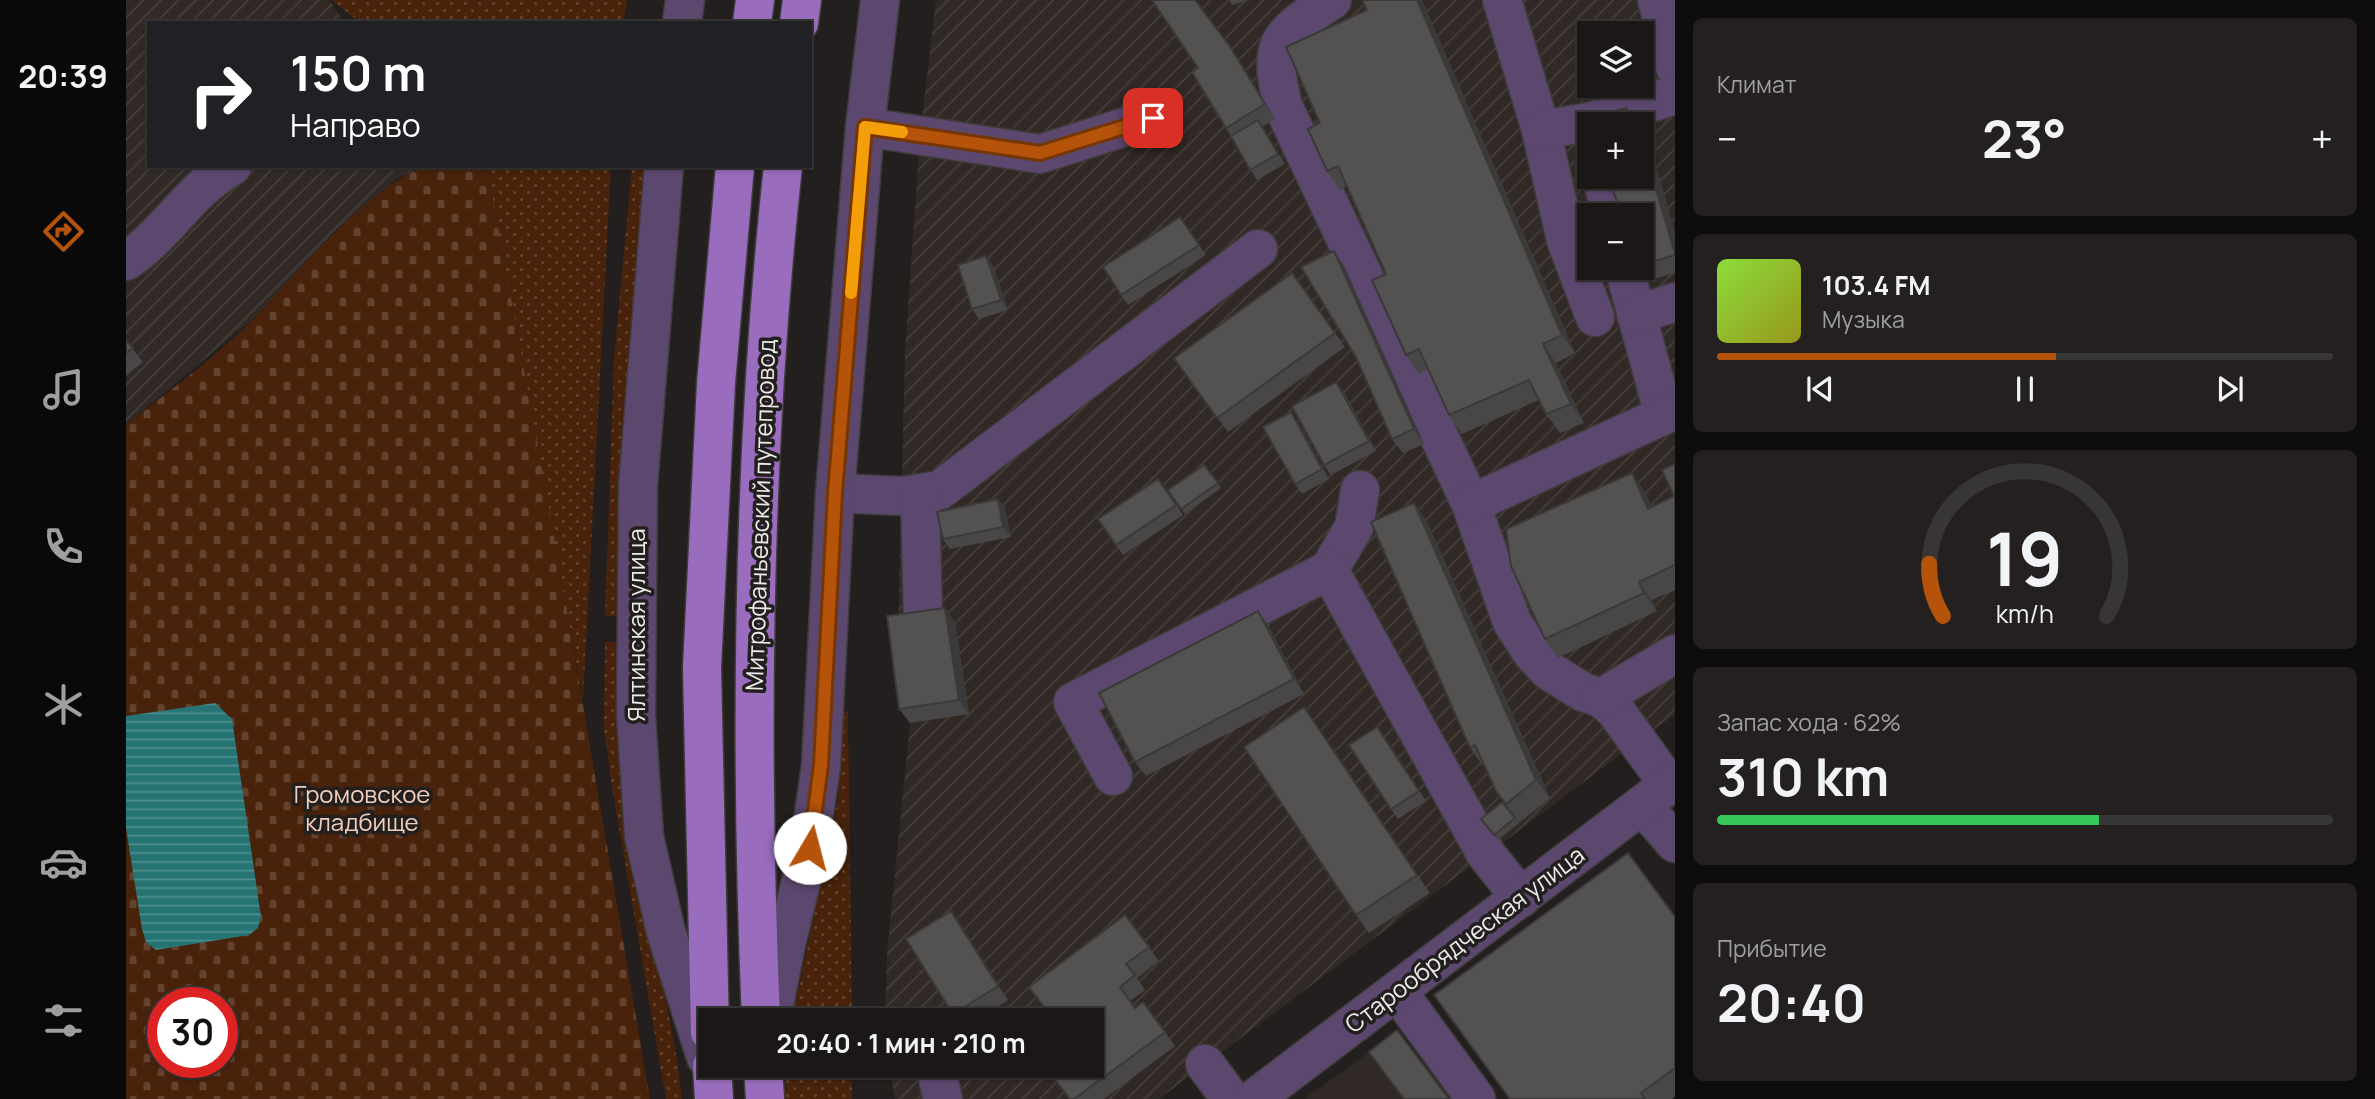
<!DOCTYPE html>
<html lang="ru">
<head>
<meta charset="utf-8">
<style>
  body { margin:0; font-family:Manrope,sans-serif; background:#23201f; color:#f1f3f6; height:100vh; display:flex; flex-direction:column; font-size:26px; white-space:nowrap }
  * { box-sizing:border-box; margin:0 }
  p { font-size:23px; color:#9f9fa1 }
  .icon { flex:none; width:38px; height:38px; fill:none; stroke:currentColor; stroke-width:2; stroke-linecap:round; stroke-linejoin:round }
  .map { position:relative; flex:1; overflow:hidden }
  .drawer { display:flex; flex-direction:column; gap:18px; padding:18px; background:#0e0d0c; width:700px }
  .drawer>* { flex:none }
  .hud { position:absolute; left:21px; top:21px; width:665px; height:147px; border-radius:0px; box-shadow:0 2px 5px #0004,0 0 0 2px #383635; background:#202124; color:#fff; overflow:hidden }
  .controls { position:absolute; left:1451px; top:21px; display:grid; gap:14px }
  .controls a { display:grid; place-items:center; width:77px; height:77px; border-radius:0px; background:#1a1716; box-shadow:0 2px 5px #0004,0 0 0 2px #383635; font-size:35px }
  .speed { position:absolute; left:21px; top:987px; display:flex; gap:14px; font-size:35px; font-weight:700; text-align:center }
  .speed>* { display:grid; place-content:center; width:91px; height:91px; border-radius:50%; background:#1a1716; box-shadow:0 2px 5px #0004,0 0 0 2px #383635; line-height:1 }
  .speed .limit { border:10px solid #d22; background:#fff; color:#111 }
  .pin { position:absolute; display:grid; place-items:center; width:60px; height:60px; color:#fff; margin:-30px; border-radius:14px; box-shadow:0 4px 10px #0006 }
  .me { position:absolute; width:77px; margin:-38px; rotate:8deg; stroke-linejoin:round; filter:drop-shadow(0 0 5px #0008) }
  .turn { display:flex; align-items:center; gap:24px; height:147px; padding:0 28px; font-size:32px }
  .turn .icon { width:91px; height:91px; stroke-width:2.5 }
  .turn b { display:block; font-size:49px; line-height:60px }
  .big { font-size:52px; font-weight:700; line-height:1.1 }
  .drawer .widget { flex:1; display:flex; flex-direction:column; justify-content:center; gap:10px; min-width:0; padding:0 24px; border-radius:10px; background:#23201f }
  .drawer .dial { align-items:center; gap:0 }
  .dial svg { height:182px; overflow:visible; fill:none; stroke:#383635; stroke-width:7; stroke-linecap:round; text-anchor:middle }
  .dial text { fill:#f1f3f6; stroke:none }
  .song { display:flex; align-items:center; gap:21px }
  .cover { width:84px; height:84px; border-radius:10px; background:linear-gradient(135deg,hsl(90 70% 55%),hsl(60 70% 35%)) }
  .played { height:7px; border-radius:4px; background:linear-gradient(90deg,#b45309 55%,#383635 55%) }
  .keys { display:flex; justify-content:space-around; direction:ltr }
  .heat { display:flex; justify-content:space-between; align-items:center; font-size:38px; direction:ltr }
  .charge { height:10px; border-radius:5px; background:linear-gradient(90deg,#34c759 62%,#383635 0) }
  .trip { position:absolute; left:572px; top:1008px; width:406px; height:70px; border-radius:0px; background:#1a1716; box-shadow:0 2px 5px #0004,0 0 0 2px #383635; font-weight:700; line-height:70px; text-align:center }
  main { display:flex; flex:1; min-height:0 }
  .tabs { display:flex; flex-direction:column; width:126px; justify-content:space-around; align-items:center; background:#0a0909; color:#9f9fa1 }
  .tabs .icon { width:49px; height:49px }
  .tabs .selected { color:#b45309 }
  .tabs b { font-size:32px; color:#f1f3f6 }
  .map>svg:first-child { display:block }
</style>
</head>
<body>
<main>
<nav class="tabs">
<b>20:39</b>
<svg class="icon selected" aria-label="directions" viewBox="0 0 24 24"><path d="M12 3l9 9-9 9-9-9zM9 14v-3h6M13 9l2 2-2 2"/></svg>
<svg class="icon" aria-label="music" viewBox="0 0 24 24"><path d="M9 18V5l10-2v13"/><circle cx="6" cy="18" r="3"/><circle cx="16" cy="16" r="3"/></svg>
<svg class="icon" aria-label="phone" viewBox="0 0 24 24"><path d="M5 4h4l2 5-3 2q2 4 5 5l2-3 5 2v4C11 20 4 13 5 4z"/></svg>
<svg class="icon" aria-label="climate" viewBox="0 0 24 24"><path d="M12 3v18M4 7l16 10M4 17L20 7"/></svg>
<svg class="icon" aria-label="car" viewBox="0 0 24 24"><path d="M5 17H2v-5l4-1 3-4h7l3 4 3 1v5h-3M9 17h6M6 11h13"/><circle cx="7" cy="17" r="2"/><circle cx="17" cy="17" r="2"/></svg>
<svg class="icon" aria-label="filters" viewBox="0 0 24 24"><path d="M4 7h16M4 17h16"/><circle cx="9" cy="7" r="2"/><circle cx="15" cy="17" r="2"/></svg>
</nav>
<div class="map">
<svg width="1549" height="1099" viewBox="0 0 1549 1099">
  <defs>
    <pattern id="industrial-furrows" width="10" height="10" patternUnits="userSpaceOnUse" patternTransform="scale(1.75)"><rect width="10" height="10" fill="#312925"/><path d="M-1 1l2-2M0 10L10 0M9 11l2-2" fill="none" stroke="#453e3a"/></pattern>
    <pattern id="grass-dots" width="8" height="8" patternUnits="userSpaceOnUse" patternTransform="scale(1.75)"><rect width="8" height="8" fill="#48220a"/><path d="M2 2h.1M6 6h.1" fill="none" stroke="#63422e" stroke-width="1.8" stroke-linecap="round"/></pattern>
    <pattern id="cemetery-stones" width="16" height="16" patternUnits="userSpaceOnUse" patternTransform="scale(1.75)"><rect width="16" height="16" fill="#48220a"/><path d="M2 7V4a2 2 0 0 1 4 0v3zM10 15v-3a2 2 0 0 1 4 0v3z" fill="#63422e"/></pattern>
    <pattern id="water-rules" width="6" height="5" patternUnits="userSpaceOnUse" patternTransform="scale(1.75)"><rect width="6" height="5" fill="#267373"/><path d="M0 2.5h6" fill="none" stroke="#508e8e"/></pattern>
  </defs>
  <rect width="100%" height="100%" fill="#221f1e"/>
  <path fill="#312925" d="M1272,1032L1253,1066L1277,1099H1178Z"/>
  <g fill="url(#industrial-furrows)" fill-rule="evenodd">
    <path d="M0,0H203L219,23H23V166H296L271,179L210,231L130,316L0,425Z"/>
    <path d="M810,0H1549V714L1033,1099H769L763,1066H966V1020H759L761,954L784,723L772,631L779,352L794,135ZM1463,33H1516V86H1463ZM1463,124H1516V177H1463ZM1463,215H1516V268H1463Z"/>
  </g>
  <g fill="url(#grass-dots)">
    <path d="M205,0H501L497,23H235Z"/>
    <path d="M361,166H485L457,700Z"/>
    <path d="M506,166H521L493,616H479L488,358Z"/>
    <path d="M479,642H492C491,700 489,759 500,817C517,912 546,1003 556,1099H540L484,775L478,727Z"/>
    <path d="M722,711L726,1020H666L712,801L718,713Z"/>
    <path d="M661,1066H726V1099H659Z"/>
  </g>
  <path fill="url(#cemetery-stones)" fill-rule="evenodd" d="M296,166H361L428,535L524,1099H0V425C44,390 92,356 131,315C182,262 229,202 296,166ZM37,1003H96V1062H37Z"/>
  <path fill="url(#water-rules)" d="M89,703L106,719L135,917L132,928L123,935L30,950L20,942L16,929L0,828V716Z"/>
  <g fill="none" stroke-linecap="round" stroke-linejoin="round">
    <defs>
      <g id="minor">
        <path d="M1206,0C1152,35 1141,41 1157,106L1345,504L1386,622L1406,653L1423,671L1457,692L1475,698L1489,710L1543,785"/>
        <path d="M1376,0L1415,130L1440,240L1469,317"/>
        <path d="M1531,0L1549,67"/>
        <path d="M556,23L559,0"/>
        <path d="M739,127L914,154L1027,118"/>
        <path d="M1415,130L1463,122L1549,95"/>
        <path d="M538,166L512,486L510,715L518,836L540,932L580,1057"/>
        <path d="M1476,177L1485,215"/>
        <path d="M0,261C40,235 64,189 106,166"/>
        <path d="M1498,268L1538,415"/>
        <path d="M1510,315L1549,302"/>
        <path d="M709,493L777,496L814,490L1132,249"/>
        <path d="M794,495L797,618"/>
        <path d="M1345,504L1549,410"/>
        <path d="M1203,570L1228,527L1234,490"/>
        <path d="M1475,698L1549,654"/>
        <path d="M987,776L947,702L1203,570L1360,854L1395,898"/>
        <path d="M1516,805L1549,843"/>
        <path d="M1271,991L1350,1099"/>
        <path d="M645,1020L660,944L683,848L695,766L709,493L739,127L754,0"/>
        <path d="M1079,1064L1105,1099"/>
        <path d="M809,1066L817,1099"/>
        <path d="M1128,1099L1549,780"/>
      </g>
      <g id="major">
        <path d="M626,23L629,0"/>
        <path d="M673,23L676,0"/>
        <path d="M635,1020C623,736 626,449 657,166"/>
        <path d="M584,1032L576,668L590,383L609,166"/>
        <path d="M586,1066L588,1099"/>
        <path d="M637,1066L639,1099"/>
      </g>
    </defs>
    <use href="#minor" stroke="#3e3c3b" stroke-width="41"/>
    <use href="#major" stroke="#3e3c3b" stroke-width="41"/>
    <use href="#minor" stroke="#5c476e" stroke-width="38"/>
    <use href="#major" stroke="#996cbd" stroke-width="38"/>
  </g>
  <g fill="#484646">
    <path d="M1103,0H1122L1106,5Z"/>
    <path d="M1236,0H1296L1449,353L1430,363L1458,423L1434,433L1420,414L1413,400L1336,434L1323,415L1303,369L1293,374L1280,355L1260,274L1221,186L1214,190L1201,171L1241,10Z"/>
    <path d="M1115,63L1149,119L1136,127L1159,164L1131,180L1100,128Z"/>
    <path d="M1527,155L1549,233V273L1520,281L1510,268H1516V215Z"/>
    <path d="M1054,217L1080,255L1002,305L995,295Z"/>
    <path d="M1208,251L1218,266L1298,444L1277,453L1266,439L1230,357Z"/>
    <path d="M860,256L867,266L882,310L853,319L846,309Z"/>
    <path d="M1166,273L1219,347L1102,432L1048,358Z"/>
    <path d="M0,340L17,362L0,376Z"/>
    <path d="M1218,392L1250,451L1205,475L1198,465Z"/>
    <path d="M1172,422L1203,479L1176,494L1169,484Z"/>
    <path d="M1549,464V590L1526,600L1531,611L1432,658L1419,639L1519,492L1526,507L1548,496Z"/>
    <path d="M1078,465L1095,488L1059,514L1042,490Z"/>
    <path d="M1032,479L1057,515L997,555L972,519Z"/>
    <path d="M872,499L879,509L885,537L824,549L817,539Z"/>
    <path d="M1288,503L1301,522L1424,798L1393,823L1370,791L1358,766H1357L1344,748Z"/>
    <path d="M1132,611L1142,625L1178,694L1020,776L1009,762Z"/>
    <path d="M829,622L843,714L784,723L773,709Z"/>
    <path d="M1191,726L1304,893L1243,933L1230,915Z"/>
    <path d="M1251,727L1300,801L1272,819L1223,745Z"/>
    <path d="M1376,802L1393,823L1372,840L1355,819Z"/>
    <path d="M999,915L1033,961L1011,978L1019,990L1004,1001L1009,1008L1039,1032L1049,1046L978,1099H944Z"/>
    <path d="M1549,917V1096L1546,1099H1384L1321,1014Z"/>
    <path d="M835,926L882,1000L850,1020H831L827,1014Z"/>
  </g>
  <g fill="#3b3939">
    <path d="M1291,0H1296L1449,353L1436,335Z"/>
    <path d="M1105,48L1115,63L1149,119L1139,104Z"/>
    <path d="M1500,108L1510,123L1511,124H1505Z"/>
    <path d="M1132,120L1139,130L1159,164L1152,154Z"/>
    <path d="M1516,141L1527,155L1549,233V254Z"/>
    <path d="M1208,251L1218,266L1298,444L1288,429Z"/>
    <path d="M860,256L867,266L882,310L875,300Z"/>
    <path d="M1417,344L1430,363L1458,423L1445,404Z"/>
    <path d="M1210,382L1218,392L1250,451L1243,441Z"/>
    <path d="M1165,412L1172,422L1203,479L1196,469Z"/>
    <path d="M1506,473L1519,492L1535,527L1522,509Z"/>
    <path d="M872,499L879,509L885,537L877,527Z"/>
    <path d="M1288,503L1301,522L1424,798L1410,780Z"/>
    <path d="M1513,582L1526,600L1531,611L1518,593Z"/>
    <path d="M819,608L829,622L843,714L833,700Z"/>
    <path d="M1132,611L1142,625L1178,694L1168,679Z"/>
    <path d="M825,911L835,926L882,1000L872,986Z"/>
  </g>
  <g fill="#545151" stroke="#3b3939" stroke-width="2">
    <path d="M1026,0H1069L1105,48L1139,104L1100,128L1066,72L1072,68Z"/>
    <path d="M1236,0H1291L1436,335L1417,344L1445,404L1420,414L1403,380L1323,415L1293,349L1280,355L1246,280L1260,274L1212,166L1201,171L1182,129L1194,123L1160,47L1241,10Z"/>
    <path d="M1500,108L1505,124H1468L1466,118Z"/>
    <path d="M1132,120L1152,154L1124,170L1105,136Z"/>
    <path d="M1516,141L1549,254V255L1516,265V215H1495L1483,177H1516Z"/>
    <path d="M1054,217L1073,245L995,295L977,267Z"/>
    <path d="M1208,251L1288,429L1266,439L1230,357L1175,267Z"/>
    <path d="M860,256L875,300L846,309L832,265Z"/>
    <path d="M1166,273L1209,333L1091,418L1048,358Z"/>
    <path d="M0,340L7,348L0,353Z"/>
    <path d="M1210,382L1243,441L1198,465L1166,406Z"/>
    <path d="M1165,412L1196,469L1169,484L1137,427Z"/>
    <path d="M1549,464V565L1513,582L1518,593L1419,639L1385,566L1380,529L1506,473L1522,509L1548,496L1536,470Z"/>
    <path d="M1078,465L1092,483L1055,509L1042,490Z"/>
    <path d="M1032,479L1050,505L990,545L972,519Z"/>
    <path d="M872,499L877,527L817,539L811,512Z"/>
    <path d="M1288,503L1410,780L1380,804L1370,791L1349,745L1344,748L1245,522Z"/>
    <path d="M819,608L833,700L773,709L761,616Z"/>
    <path d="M1132,611L1168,679L1009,762L973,693Z"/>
    <path d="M1178,707L1291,875L1230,915L1118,747Z"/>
    <path d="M1251,727L1293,791L1265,809L1223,745Z"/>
    <path d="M1376,802L1389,818L1368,835L1355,819Z"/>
    <path d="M1502,853L1549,917V1068L1515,1093L1519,1099H1384L1308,995Z"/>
    <path d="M825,911L872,986L827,1014L780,939Z"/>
    <path d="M999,915L1023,947L1000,964L1009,975L994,987L1009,1008L1017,1002L1039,1032L948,1099H944L919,1066H966V1020H928L903,987Z"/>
    <path d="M1271,1030L1323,1099H1278L1243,1052Z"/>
  </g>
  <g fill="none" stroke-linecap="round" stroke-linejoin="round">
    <defs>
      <path id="route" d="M684,848L695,765L709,493L739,127L914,153L1027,118"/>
    </defs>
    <use href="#route" stroke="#753606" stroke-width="18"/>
    <use href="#route" stroke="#b45309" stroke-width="12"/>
    <path stroke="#f59e0b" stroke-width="12" d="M725,293L739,127L776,132"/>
  </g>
  <g text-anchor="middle" stroke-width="7" stroke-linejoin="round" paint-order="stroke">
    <g font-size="24" fill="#edebea" stroke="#221f1e">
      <text transform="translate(635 515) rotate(-88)" y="8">Митрофаньевский путепровод</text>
      <text transform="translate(511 625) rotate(-90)" y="8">Ялтинская улица</text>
      <text transform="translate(1339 940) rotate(-37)" y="8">Старообрядческая улица</text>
    </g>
    <g font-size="24" fill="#f2cebb" stroke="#221f1e">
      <text x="236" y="803">Громовское<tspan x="236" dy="28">кладбище</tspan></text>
    </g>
  </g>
</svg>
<div class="controls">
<a><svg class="icon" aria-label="layers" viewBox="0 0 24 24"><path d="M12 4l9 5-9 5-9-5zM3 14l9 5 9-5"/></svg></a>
<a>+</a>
<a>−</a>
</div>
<div class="speed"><div class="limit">30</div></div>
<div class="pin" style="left:1027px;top:118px;background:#d93025"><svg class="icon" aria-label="arrive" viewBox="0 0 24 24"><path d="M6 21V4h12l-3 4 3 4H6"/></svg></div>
<svg class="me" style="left:684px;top:848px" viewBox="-20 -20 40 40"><circle r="19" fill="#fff"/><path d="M0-13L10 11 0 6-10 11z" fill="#b45309"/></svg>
<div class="trip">20:40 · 1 мин · 210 m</div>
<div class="hud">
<div class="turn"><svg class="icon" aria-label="right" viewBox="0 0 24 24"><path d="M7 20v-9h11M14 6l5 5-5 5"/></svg><div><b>150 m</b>Направо</div></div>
</div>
</div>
<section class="drawer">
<div class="widget"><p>Климат</p>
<div class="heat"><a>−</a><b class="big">23°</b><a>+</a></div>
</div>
<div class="widget">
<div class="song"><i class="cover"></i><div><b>103.4 FM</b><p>Музыка</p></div></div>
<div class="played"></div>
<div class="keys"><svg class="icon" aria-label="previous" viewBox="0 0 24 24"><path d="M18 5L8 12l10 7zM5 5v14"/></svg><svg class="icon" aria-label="pause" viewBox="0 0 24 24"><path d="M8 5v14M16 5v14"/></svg><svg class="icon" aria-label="next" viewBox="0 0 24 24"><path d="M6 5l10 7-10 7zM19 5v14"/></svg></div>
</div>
<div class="widget dial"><svg viewBox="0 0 100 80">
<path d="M14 69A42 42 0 1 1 86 69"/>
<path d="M14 69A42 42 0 0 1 8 46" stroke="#b45309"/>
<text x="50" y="56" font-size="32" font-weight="700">19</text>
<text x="50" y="72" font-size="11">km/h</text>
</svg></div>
<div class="widget"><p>Запас хода · 62%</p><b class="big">310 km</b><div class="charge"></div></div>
<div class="widget"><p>Прибытие</p><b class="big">20:40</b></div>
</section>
</main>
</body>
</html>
